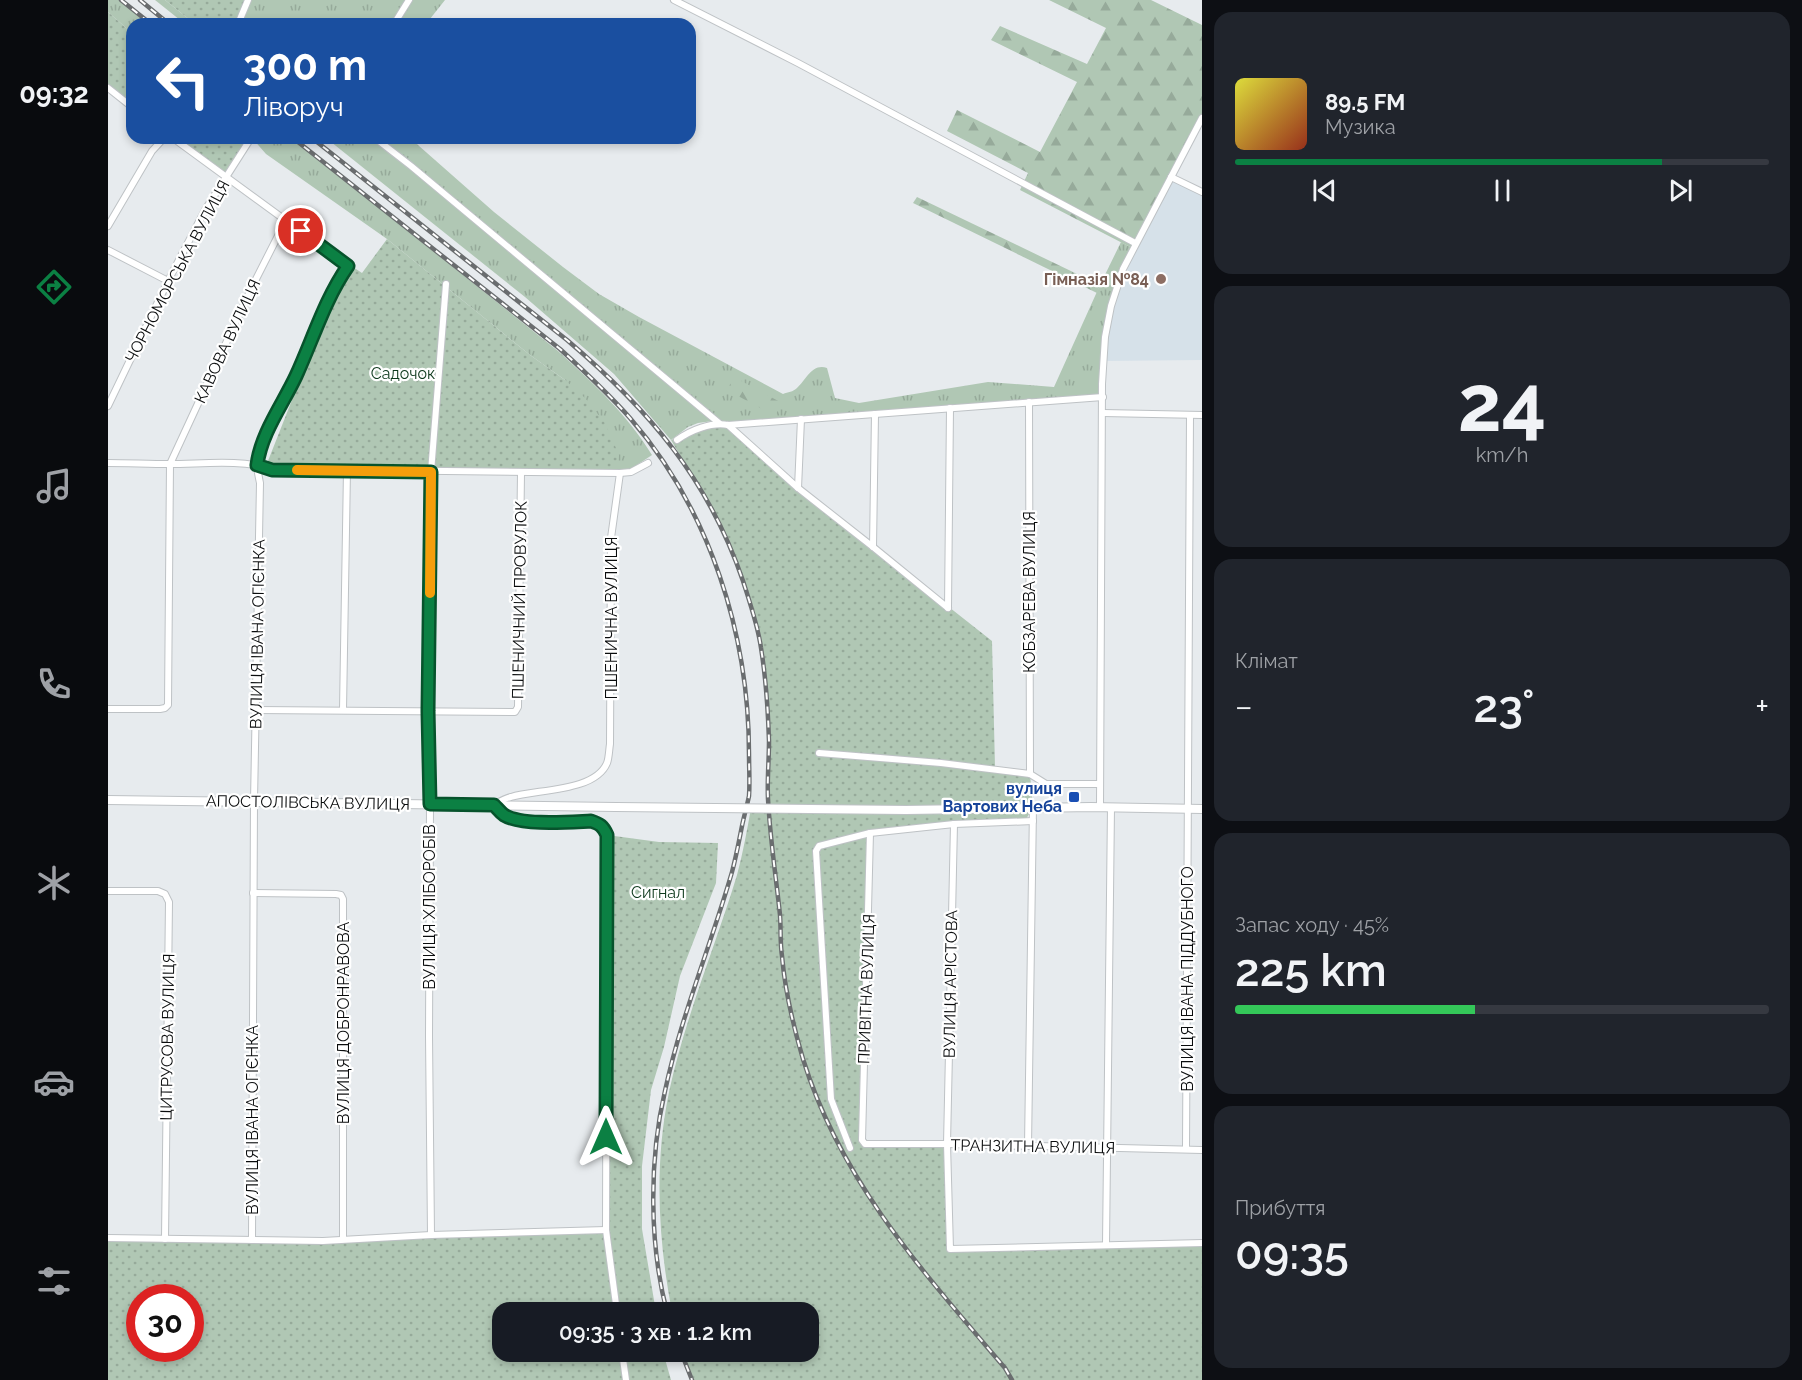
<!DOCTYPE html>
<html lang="uk">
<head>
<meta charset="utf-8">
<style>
  body { margin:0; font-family:Raleway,sans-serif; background:#20242c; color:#f1f3f6; height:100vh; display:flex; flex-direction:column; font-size:22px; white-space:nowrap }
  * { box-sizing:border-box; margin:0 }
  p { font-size:20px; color:#9ea1a6 }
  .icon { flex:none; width:33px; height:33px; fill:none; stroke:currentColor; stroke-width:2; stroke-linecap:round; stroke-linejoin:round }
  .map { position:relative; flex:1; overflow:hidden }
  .panel { display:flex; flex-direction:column; gap:12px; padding:12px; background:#0d0f14; width:600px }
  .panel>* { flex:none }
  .guide { position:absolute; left:18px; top:18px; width:570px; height:126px; border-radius:18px; box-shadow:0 3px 9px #0003; background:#1a4fa0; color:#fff; overflow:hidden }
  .speed { position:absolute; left:18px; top:1284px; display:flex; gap:12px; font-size:30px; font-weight:700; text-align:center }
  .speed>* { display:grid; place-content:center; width:78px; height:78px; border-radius:50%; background:#171b24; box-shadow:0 3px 9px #0003; line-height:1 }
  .speed .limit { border:9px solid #d22; background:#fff; color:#111 }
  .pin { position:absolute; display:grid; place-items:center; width:51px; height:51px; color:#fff; margin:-26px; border:3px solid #fff; border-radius:50%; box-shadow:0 2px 6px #0007 }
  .me { position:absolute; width:66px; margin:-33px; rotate:0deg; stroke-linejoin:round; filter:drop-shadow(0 0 4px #0008) }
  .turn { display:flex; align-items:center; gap:21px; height:126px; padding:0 18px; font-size:27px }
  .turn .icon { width:78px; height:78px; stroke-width:2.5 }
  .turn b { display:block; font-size:42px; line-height:51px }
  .big { font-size:45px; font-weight:600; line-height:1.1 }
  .panel .widget { flex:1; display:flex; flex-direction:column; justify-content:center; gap:9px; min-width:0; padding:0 21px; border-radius:18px; background:#20242c }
  .panel .dial { align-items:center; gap:0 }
  .dial b { font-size:78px; line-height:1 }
  .song { display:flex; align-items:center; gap:18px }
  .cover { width:72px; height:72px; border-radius:9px; background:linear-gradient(135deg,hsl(60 70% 55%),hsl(10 70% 35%)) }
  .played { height:6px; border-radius:3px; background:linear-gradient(90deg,#0b8043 80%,#363941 80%) }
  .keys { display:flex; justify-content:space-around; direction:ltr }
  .heat { display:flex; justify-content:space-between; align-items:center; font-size:33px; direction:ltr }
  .charge { height:9px; border-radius:4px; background:linear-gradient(90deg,#34c759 45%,#363941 0) }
  .trip { position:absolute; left:384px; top:1302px; width:327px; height:60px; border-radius:18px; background:#171b24; box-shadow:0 3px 9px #0003; font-weight:600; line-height:60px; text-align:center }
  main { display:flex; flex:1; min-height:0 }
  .menu { display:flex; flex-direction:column; width:108px; justify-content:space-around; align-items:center; background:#090b0e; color:#9ea1a6 }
  .menu .icon { width:42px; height:42px }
  .menu .current { color:#0b8043 }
  .menu b { font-size:27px; color:#f1f3f6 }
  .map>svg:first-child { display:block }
</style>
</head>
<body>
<main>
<nav class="menu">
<b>09:32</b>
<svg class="icon current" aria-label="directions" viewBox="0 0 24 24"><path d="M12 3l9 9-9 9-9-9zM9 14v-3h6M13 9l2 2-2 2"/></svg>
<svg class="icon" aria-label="music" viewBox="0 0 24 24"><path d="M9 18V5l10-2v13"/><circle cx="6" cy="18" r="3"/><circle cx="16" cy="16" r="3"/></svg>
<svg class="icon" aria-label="phone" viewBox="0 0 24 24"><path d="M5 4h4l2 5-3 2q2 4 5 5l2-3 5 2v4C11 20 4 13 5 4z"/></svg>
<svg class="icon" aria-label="climate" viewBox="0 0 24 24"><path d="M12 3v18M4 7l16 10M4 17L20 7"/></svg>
<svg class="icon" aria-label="car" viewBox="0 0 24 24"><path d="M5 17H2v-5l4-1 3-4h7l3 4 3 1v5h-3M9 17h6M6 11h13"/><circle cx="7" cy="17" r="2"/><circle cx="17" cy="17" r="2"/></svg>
<svg class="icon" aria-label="filters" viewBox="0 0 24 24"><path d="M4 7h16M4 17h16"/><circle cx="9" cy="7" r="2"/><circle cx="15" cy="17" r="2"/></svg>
</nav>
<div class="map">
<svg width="1094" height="1380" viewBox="0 0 1094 1380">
  <defs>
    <pattern id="grass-tufts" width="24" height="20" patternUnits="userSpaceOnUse" patternTransform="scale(1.5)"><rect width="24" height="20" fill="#b0c7b4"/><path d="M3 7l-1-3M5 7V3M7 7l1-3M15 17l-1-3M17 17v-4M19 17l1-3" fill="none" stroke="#96aa9a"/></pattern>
    <pattern id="forest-firs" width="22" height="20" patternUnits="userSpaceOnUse" patternTransform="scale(1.5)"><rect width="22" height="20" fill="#b0c7b4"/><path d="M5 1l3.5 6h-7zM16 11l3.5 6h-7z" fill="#96aa9a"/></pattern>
    <pattern id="garden-dots" width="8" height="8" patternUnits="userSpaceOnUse" patternTransform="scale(1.5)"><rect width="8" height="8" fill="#b0c7b4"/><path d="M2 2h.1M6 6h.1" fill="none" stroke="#96aa9a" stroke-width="1.8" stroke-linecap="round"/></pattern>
  </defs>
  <rect width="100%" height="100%" fill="#e7ebee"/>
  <path fill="#d6e1e9" d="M1063,177L1094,192V360L995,361L1007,289Z"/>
  <g fill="url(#grass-tufts)">
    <path d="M0,0H11L41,24H24V33L0,12Z"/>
    <path d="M47,0H57L87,24H77Z"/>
    <path d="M140,0H337L318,24H130Z"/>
    <path d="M144,138H184L450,351C485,383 519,414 544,455L523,469L509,471L457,380L422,355L279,239L158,154Z"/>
    <path d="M218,138H302L386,212L455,267L491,294L531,317L675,394C680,392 685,392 689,388C698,380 704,363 719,368L727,398L751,403L880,382L946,387L992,285L1013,242L1024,248L1003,306L995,397L620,425L612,420L590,423L580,427L563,440L506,374L417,297Z"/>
  </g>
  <g fill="url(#forest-firs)">
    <path d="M941,0H1043L1094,25V118L1024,248L912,190L920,173L839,131L849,110L932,152L969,82L883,40L892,26L979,64L998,28Z"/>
    <path d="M809,197L992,285L989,293L805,203Z"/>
    <path d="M626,377L674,403L667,416L619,390Z"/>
  </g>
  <g fill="url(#garden-dots)" fill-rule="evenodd">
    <path d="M57,0H140L130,24H87Z"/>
    <path d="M0,12L24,33V103L0,84Z"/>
    <path d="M70,138H140L117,174Z"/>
    <path d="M279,239L422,355L457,380L477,398L497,423L511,455L509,471L158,466L230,283L242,265L254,273Z"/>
    <path d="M620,425L690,488L884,641L887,767L922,774L925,807L917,821L762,833L757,1144H839L842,1249L1094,1243V1380H584L573,1352H700V1312H564C550,1240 546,1164 561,1092C577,1018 607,947 629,875C635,853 639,830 643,808H661V740L658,688L653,645L643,606L627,559L608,517L563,440L592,428Z"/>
    <path d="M499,835L551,842L610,843L608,883L572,976L556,1047L543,1090L534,1166V1229L548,1312H394V1352H555L563,1380H0V1238L215,1241L498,1230ZM32,1298H82V1348H32Z"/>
  </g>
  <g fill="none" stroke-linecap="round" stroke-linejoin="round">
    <defs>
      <g id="street">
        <path d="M566,0L690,63L1027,243"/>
        <path d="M130,24L140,0"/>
        <path d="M286,24L301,0"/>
        <path d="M0,88L24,107"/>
        <path d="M65,138L240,266C217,299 205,339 188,375C176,402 159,427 150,455C148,465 150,474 152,483L146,801L144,1240"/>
        <path d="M267,138L303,166L611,423"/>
        <path d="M1063,177L1094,192"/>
        <path d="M0,226L44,151L56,138"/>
        <path d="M0,250L60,281"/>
        <path d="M921,402L922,774L938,784H991"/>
        <path d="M0,406L60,281L97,210L143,138"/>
        <path d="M995,413L1094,415"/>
        <path d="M620,425L690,488L765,547L840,608"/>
        <path d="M569,440C583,430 603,422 620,425L995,397"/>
        <path d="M0,463C20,463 41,464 61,464C95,464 131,459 164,469L512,473L523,472L540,463"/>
        <path d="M690,488L693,419"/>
        <path d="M765,547L767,414"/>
        <path d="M840,608L842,408"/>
        <path d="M0,709H52L57,708L60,705L62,464L144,287L178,220"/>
        <path d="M148,710L407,712L410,707L413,473"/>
        <path d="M235,710L239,470"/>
        <path d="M711,753L833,763L922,774"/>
        <path d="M992,807L994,384L997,337L1003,306L1015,269L1094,118"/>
        <path d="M846,824L839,1144L842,1249L1094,1243"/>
        <path d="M762,833L754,1140L757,1144H839L1094,1150"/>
        <path d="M0,891H50L57,894L61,902L57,1239"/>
        <path d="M145,893L228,894L233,895L235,899V1239"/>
        <path d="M920,1146L925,807"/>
        <path d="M742,1148L723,1099L708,851L711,846L762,833L846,824L925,821"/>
        <path d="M1078,1149L1082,415"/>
        <path d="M323,1235L321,1036L322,804L320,711L323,472L338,284"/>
        <path d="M0,1238L215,1241L323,1235L498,1230"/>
        <path d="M998,1245L1003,807"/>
        <path d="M509,1312L498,1230L499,835C495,827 492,824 483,821C461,822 415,826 396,815C392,812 389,808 386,805C391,802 397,798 403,797C429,789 487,792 499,763C501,758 501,750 502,744L503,538L512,473"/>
        <path d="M514,1352L518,1380"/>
      </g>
      <g id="secondary">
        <path d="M0,800L508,807"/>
        <path d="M798,810L983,807L1094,809"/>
      </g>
    </defs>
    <use href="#street" stroke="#bec2c5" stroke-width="8"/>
    <use href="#secondary" stroke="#bec2c5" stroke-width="10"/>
    <use href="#street" stroke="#fff" stroke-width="6"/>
    <use href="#secondary" stroke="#fff" stroke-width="8"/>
    <defs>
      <g id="rail">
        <path d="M13,0L43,24"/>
        <path d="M32,0L61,24"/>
        <path d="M185,138L452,349C476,371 500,393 522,418C602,510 641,634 641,754C641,768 642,782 641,796C639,806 636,816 634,826C631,841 628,857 624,872C603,945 573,1016 557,1091C541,1159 541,1244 559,1312"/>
        <path d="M204,138L459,340C540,409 600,478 635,581C642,603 650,626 653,648C658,679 660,710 661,741C661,761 659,780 660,799C662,838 668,877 672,915C673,929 672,943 674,956C677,991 685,1025 695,1059C733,1182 816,1273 897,1368L904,1380"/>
        <path d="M573,1352L584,1380"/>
      </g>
    </defs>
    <use href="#rail" stroke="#6a6d6f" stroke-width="4.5"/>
    <use href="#rail" stroke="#fff" stroke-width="2" stroke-dasharray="7" stroke-linecap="butt"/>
    <defs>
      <path id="secondary-bridge" d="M508,807L798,810"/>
    </defs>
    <use href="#secondary-bridge" stroke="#bec2c5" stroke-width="10" stroke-linecap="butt"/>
    <use href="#secondary-bridge" stroke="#fff" stroke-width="8"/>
  </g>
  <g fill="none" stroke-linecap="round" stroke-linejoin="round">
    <defs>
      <path id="route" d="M193,231L240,266C217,299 205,339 188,376C175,404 153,433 149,465L164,470L323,472L320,711L322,804L386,805C389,808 392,812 396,815C414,826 461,822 483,821C492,824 495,826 499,835L498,1137"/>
    </defs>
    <use href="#route" stroke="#07532c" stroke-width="15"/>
    <use href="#route" stroke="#0b8043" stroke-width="10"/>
    <path stroke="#f59e0b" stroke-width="10" d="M189,470L323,472L322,593"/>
  </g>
  <circle fill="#8d6e63" stroke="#fff" stroke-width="2" cx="1053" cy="279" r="6"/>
  <rect fill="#1a4fb4" stroke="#fff" stroke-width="2" x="960" y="791" width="12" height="12" rx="3"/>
  <g text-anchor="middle" stroke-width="4.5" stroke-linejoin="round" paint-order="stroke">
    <g font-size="16" fill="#0a0c0d" stroke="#fff">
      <text transform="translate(69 271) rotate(-62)" y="6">ЧОРНОМОРСЬКА ВУЛИЦЯ</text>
      <text transform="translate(119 341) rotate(-65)" y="6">КАВОВА ВУЛИЦЯ</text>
      <text transform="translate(921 592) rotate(-90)" y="6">КОБЗАРЕВА ВУЛИЦЯ</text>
      <text transform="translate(411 600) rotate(-89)" y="6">ПШЕНИЧНИЙ ПРОВУЛОК</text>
      <text transform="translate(503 618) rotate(-90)" y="6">ПШЕНИЧНА ВУЛИЦЯ</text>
      <text transform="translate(149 634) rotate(-89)" y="6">ВУЛИЦЯ ІВАНА ОГІЄНКА</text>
      <text transform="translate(200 802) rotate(1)" y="6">АПОСТОЛІВСЬКА ВУЛИЦЯ</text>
      <text transform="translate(321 907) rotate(-90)" y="6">ВУЛИЦЯ ХЛІБОРОБІВ</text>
      <text transform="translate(1079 979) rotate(-90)" y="6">ВУЛИЦЯ ІВАНА ПІДДУБНОГО</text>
      <text transform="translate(842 984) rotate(-89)" y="6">ВУЛИЦЯ АРІСТОВА</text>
      <text transform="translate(758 989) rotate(-88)" y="6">ПРИВІТНА ВУЛИЦЯ</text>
      <text transform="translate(235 1023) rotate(-90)" y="6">ВУЛИЦЯ ДОБРОНРАВОВА</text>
      <text transform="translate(59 1037) rotate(-89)" y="6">ЦИТРУСОВА ВУЛИЦЯ</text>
      <text transform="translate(144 1120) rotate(-90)" y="6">ВУЛИЦЯ ІВАНА ОГІЄНКА</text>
      <text transform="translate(925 1146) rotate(1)" y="6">ТРАНЗИТНА ВУЛИЦЯ</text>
    </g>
    <g font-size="16" font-weight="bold" fill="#785e54" stroke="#fff" text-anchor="end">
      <text x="1041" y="285">Гімназія №84</text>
    </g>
    <g font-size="16" fill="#0d391c" stroke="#fff">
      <text x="295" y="379">Садочок</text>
      <text x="550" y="898">Сигнал</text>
    </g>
    <g font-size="16" font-weight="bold" fill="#164399" stroke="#fff" text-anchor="end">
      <text x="954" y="794">вулиця<tspan x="954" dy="18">Вартових Неба</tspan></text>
    </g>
  </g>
</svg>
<div class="speed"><div class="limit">30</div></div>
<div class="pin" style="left:193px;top:231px;background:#d93025"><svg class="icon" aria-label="arrive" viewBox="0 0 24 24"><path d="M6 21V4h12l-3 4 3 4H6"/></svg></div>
<svg class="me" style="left:498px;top:1137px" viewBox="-20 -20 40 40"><path d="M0-17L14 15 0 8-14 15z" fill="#0b8043" stroke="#fff" stroke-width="4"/></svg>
<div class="trip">09:35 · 3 хв · 1.2 km</div>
<div class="guide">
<div class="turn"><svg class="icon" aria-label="left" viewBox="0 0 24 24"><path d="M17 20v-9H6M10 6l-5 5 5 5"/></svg><div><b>300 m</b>Ліворуч</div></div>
</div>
</div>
<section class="panel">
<div class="widget">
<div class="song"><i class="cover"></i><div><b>89.5 FM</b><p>Музика</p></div></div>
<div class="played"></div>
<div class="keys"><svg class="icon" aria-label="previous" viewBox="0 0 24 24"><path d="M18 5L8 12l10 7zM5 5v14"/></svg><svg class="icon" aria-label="pause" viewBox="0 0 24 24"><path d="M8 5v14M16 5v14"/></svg><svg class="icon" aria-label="next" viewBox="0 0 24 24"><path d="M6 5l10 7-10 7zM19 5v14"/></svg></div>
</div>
<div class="widget dial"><b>24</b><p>km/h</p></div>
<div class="widget"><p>Клімат</p>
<div class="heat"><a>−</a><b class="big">23°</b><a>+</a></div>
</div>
<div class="widget"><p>Запас ходу · 45%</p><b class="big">225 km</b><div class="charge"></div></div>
<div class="widget"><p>Прибуття</p><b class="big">09:35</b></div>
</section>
</main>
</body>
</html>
